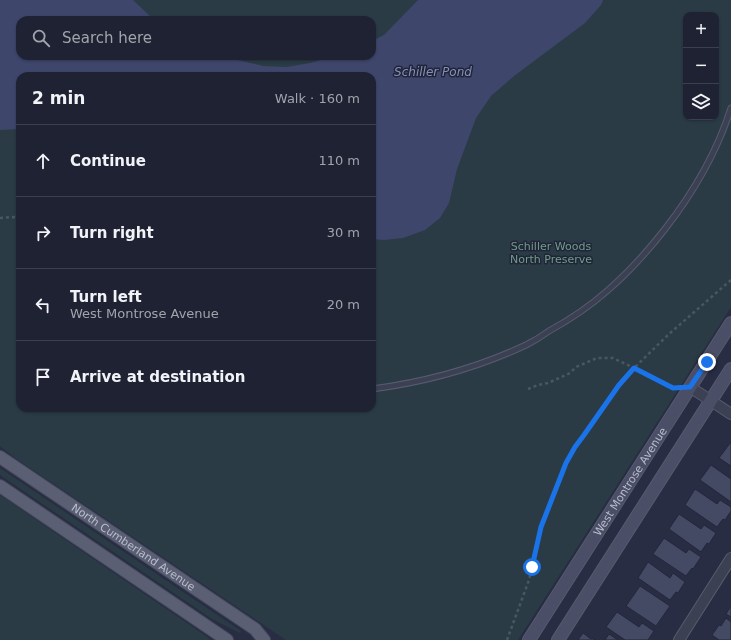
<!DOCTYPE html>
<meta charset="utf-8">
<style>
body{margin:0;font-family:"DejaVu Sans",sans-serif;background:#2b2f3f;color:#f1f3f6}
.controls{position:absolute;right:12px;top:12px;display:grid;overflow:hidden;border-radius:8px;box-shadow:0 1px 3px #0004}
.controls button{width:36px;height:36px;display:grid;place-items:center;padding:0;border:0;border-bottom:1px solid #3c3f4e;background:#1e2233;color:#f1f3f6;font:20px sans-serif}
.stop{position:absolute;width:12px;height:12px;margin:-9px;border:3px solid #1a73e8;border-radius:50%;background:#fff}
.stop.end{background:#1a73e8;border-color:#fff;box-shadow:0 1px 4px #0008}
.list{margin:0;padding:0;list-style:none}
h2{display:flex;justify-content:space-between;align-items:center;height:52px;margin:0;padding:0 16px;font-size:17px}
h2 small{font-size:13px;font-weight:400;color:#a1a4ac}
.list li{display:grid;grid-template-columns:26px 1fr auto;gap:12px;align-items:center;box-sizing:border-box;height:72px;padding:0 16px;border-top:1px solid #3c3f4e}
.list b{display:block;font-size:15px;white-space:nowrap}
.list p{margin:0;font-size:13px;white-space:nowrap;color:#a1a4ac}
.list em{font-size:13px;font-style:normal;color:#a1a4ac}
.icon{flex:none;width:22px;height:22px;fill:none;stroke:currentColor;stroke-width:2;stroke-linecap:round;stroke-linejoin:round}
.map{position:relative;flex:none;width:731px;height:640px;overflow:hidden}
.search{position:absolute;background:#1e2233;box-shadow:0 1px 3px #0004;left:16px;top:16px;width:360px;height:44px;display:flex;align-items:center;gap:10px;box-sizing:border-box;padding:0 14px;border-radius:12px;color:#a1a4ac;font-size:15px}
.panel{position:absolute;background:#1e2233;box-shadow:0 1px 3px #0004;left:16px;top:72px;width:360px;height:340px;border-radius:12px}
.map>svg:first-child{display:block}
</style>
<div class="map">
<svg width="731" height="640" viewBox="0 0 731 640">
<rect width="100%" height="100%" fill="#282d44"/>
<!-- green -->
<path fill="#2a3b45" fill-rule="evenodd" d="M0,0H731V307L518,640H286L15,458L0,446ZM686,15H716V117H686ZM20,20H372V56H20ZM20,76H372V408H20Z
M0,468L241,631L240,633L212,619L0,475Z
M0,495L203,634L211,640H0Z"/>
<!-- water -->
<path fill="#3e466c" d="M0,0H133L154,20H20V56H221L263,66L287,67L310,63L334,56H372V41L384,35L418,0H603L601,5L585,23L514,76L491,96L476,118L457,169L449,203L440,218L425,230L403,238L384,240L372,239V76H20V129L0,130Z"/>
<!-- building -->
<path fill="#444a64" stroke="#23273b" d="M731,442V466L719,458Z
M711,465L731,479V502L700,480Z
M695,489L717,504L720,500L731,507V511L725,520L723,519L717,527L685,505Z
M679,514L701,529L704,525L716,533L709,544L707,543L701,552L669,529Z
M664,538L686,553L689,549L701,557L693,569L692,568L686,576L653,554Z
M648,562L670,578L673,573L685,582L678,593L676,592L670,600L638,578Z
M640,586L670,606L656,626L626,606Z
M731,606V617L726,614Z
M617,612L639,627L642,623L654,631L648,640H625L606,627Z
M726,618L731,622V640H719L712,635L719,625L721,626Z
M583,633L591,639L592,638L595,640H578Z
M609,634L618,640H605Z"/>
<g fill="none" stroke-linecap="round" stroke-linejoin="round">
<defs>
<path id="service" d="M372,389C426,382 477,368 526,345C534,341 542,336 549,331C569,320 589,307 607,291C628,273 647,252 665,229C693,193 717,152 731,108"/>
<path id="minor" d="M690,387L731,414
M679,640L731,558"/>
<g id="secondary">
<path id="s1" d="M529,640L731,323"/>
<path d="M558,640L731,369"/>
</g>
<g id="primary">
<path id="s2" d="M0,457L255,629L264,640"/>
<path d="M0,486L227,640"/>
</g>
</defs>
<!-- service casing -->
<use href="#service" stroke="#575b6e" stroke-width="7"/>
<!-- minor casing -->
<use href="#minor" stroke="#575b6e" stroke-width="12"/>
<!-- secondary casing -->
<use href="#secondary" stroke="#575b6e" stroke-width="14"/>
<!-- primary casing -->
<use href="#primary" stroke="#46495d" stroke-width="14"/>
<!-- path -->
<path stroke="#485861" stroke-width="2.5" stroke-dasharray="3 3" stroke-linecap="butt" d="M0,218L14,217L20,218
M528,389L538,385L548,383L570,373L576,367L597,358H613L634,368L673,388H675
M507,640L529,580L541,527L566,463L575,447L619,385L634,368L669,334L731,280"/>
<!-- service -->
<use href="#service" stroke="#3c4053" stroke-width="5"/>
<!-- minor -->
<use href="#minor" stroke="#3c4053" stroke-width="10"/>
<!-- secondary -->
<use href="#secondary" stroke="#4a4e66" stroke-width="12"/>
<!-- primary -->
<use href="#primary" stroke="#5a5f73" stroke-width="12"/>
</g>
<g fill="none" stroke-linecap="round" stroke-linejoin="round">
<!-- route -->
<path stroke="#1a73e8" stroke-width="5" d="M532,567L541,527L566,463L575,447L584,435L619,385L634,368L673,388L690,387L707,362"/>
</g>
<g text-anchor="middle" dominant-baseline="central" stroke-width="3" stroke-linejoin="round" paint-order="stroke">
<!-- park labels -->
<g font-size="11" fill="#719d86" stroke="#202539">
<text x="551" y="246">Schiller Woods<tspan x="551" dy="13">North Preserve</tspan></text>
</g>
<!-- street labels -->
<g font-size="11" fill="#b9bccd" stroke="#202539">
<text stroke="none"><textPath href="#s1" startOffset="188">West Montrose Avenue</textPath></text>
<text stroke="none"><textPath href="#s2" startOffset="161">North Cumberland Avenue</textPath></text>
</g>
<!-- water labels -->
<g font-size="12" font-style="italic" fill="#8890b8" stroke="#202539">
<text x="433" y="72">Schiller Pond</text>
</g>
</g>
</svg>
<div class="controls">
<button>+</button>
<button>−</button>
<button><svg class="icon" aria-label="layers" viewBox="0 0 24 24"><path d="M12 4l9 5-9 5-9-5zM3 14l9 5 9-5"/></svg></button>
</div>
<div class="stop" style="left:532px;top:567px"></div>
<div class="stop end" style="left:707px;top:362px"></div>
<div class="search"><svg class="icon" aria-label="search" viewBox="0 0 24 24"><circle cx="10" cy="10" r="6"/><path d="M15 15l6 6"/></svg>Search here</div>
<section class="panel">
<h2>2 min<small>Walk · 160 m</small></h2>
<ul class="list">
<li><svg class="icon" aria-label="ahead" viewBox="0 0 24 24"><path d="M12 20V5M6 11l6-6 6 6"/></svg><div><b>Continue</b></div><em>110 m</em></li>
<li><svg class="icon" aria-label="right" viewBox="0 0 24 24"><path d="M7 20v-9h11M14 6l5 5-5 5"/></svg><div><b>Turn right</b></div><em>30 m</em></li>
<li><svg class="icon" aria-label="left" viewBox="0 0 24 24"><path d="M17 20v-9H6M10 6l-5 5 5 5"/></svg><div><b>Turn left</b><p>West Montrose Avenue</p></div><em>20 m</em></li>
<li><svg class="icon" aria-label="arrive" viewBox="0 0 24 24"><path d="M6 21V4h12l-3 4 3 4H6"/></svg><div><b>Arrive at destination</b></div></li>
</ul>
</section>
</div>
